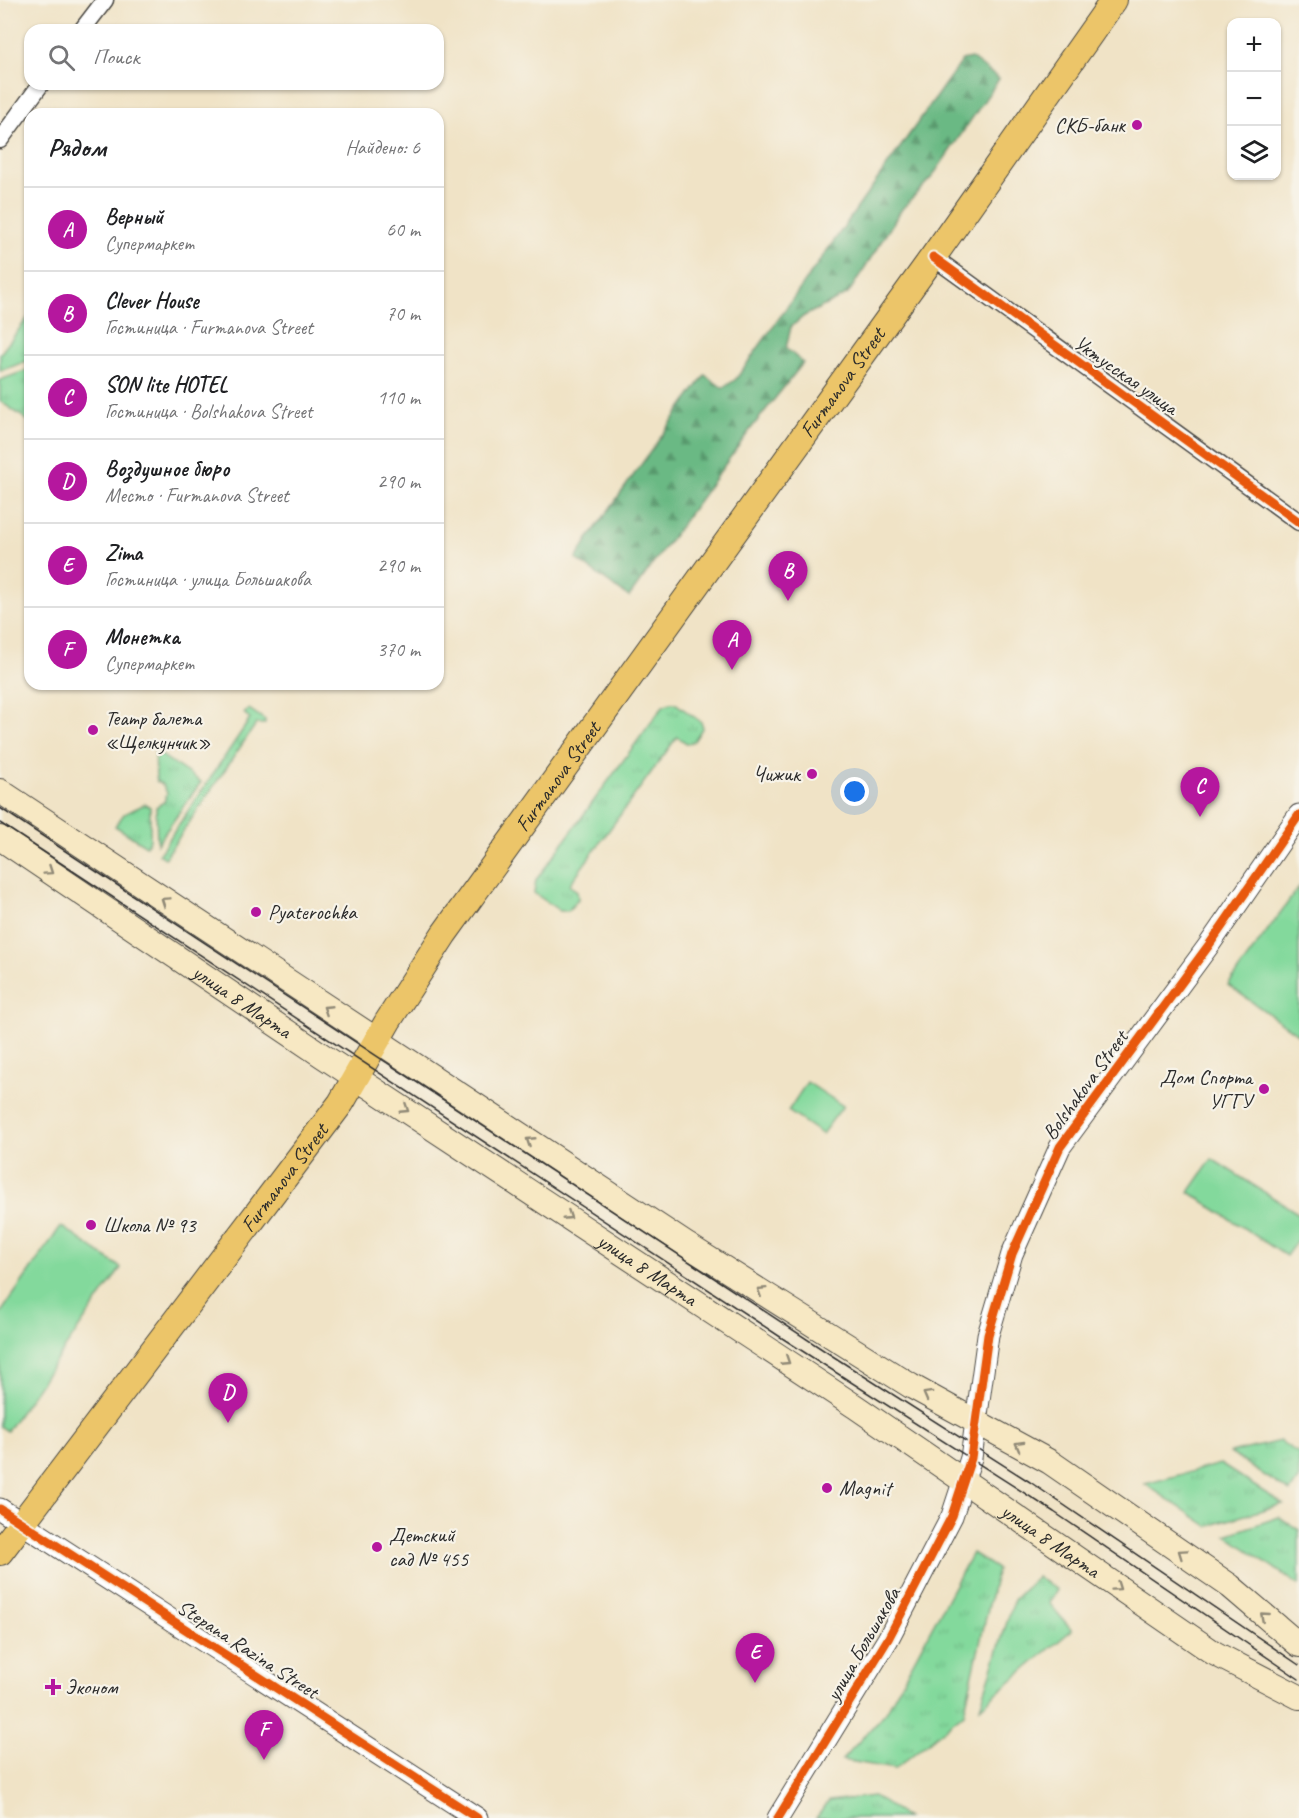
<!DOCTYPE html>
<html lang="ru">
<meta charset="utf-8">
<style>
body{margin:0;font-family:Caveat,sans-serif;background:#f2f2f2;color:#202124}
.controls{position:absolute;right:18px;top:18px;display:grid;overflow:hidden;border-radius:12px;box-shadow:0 2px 4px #0004}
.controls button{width:54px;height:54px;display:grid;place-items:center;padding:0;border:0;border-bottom:2px solid #e0e0e0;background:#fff;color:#202124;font:30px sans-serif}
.you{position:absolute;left:855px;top:792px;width:21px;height:21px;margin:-15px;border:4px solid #fff;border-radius:50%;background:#1a73e8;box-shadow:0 0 0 9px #1a73e833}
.badge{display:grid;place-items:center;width:39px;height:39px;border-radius:50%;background:#b5179e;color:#fff;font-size:20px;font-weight:700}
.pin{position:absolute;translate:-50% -50px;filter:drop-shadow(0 2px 3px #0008)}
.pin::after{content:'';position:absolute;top:32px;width:21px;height:18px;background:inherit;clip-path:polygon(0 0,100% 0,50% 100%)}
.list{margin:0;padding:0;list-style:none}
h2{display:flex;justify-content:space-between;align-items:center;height:78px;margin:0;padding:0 24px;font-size:26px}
h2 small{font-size:20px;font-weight:400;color:#757577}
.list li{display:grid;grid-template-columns:39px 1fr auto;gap:18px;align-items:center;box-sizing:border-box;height:84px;padding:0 24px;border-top:2px solid #e0e0e0}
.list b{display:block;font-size:22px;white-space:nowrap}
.list p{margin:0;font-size:20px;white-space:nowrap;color:#757577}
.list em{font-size:20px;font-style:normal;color:#757577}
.icon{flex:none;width:33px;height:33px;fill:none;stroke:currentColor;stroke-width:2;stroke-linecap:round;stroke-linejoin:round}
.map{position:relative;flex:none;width:1299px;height:1818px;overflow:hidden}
.search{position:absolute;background:#fff;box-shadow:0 2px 4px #0004;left:24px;top:24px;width:420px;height:66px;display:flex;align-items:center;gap:15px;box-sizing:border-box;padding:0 21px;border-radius:18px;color:#757577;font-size:22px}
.panel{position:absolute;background:#fff;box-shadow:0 2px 4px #0004;left:24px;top:108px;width:420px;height:582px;border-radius:18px}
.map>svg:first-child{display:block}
</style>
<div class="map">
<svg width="1299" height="1818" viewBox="0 0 1299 1818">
<defs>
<pattern id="grass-tufts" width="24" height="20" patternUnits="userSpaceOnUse" patternTransform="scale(1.5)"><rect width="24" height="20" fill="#83d99c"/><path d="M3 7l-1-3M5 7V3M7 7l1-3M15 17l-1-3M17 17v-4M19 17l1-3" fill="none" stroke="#71ba87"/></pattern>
<pattern id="forest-firs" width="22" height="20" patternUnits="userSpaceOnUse" patternTransform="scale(1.5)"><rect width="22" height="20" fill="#6ab984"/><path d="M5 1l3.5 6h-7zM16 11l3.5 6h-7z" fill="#57976c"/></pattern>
</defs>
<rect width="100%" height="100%" fill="#f7f3e8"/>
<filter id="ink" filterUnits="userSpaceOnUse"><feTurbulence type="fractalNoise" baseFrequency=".0167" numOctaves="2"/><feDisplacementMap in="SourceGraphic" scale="12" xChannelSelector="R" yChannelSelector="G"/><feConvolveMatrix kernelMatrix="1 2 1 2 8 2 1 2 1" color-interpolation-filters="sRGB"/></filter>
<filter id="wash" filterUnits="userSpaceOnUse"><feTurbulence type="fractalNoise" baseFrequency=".008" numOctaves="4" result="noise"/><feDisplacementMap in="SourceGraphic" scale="24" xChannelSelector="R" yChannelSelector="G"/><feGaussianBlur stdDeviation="1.35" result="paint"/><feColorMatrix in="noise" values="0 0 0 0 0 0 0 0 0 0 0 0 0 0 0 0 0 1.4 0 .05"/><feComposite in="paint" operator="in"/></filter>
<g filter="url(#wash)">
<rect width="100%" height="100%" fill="#f0e3c6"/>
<!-- grass -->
<path fill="url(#grass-tufts)" stroke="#578264" stroke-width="1.5" d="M30,315V360L0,371V354Z
M30,369V422L0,401V380Z
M670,703H675L701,722L703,727L694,741L688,744L677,737L569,885L577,891L578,899L568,911H560L534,893L536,880L663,706Z
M249,709L265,720V724H256L165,858L159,854L250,719L244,713Z
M155,751L201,782L157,844L156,807L164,802L167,793L163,785L156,781Z
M145,804L150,807V840L146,846L115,826L124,814Z
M1280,1441L1299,1454V1478L1290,1492L1230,1453Z
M1220,1464L1283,1504L1208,1526L1145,1484Z
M1279,1517L1299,1530V1585L1226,1535Z
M972,1553L997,1569L964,1713L895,1769L842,1760L886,1712Z
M1037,1577L1057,1590L1049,1603L1072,1630L980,1707L1014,1600Z
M874,1796L907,1818H816L829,1801Z"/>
<!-- forest -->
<path fill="url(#forest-firs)" stroke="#4a7258" stroke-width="1.5" d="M971,58L999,79L932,177L902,209L848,294L804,316L791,327L786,348L803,363L750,430L629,597L576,559L588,539L705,375L723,388L736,379L962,60Z"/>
<!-- park -->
<path fill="#83d99c" stroke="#578264" stroke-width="1.5" d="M1299,887V1035L1228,985Z
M807,1082L843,1106L822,1134L788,1111Z
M1212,1159L1299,1214V1238L1286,1256L1189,1192Z
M61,1226L121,1268L7,1431L0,1426V1314Z"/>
</g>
<g filter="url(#ink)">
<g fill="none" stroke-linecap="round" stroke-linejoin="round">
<defs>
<path id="minor" d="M82,30L105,0
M0,140L41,84
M933,257L1299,522"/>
<path id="tertiary" d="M0,1509L477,1818
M778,1818L888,1639L952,1516L971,1458L988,1335L1012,1254L1060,1147L1209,945L1299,815"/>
<g id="secondary">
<path d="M0,791L687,1245L911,1386L1050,1462L1230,1586L1299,1645"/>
<path id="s1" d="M0,838L323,1056L856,1407L1214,1653L1299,1697"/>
</g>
<g id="primary">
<path id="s2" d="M0,1552L341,1103L388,1021L444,934L933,257L1114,0"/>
</g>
</defs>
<!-- minor casing -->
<use href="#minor" stroke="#494742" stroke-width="19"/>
<!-- tertiary casing -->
<use href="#tertiary" stroke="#494742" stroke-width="23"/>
<!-- secondary casing -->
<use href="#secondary" stroke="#494742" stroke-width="26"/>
<!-- primary casing -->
<use href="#primary" stroke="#494742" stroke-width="28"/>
<!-- minor -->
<use href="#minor" stroke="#fff" stroke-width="16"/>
<!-- tertiary -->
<use href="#tertiary" stroke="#fff" stroke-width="21"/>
<!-- secondary -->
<use href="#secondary" stroke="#f7e8c3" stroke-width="24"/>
<!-- primary -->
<use href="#primary" stroke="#ecc569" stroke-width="26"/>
<!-- tram -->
<path stroke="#2b2b2b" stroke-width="1.5" d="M0,808L831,1355L1030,1482L1299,1665
M0,823L782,1338L1054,1512L1299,1679"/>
<defs>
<path id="cycleway" d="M933,257L1299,522
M0,1509L477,1818
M778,1818L888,1639L952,1516L971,1458L988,1335L1012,1254L1060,1147L1209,945L1299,815"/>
</defs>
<!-- cycleway casing -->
<use href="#cycleway" stroke="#f7f3e8" stroke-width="13"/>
<!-- cycleway -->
<use href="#cycleway" stroke="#e8590c" stroke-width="9"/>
</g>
<!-- one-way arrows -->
<defs><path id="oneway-chevron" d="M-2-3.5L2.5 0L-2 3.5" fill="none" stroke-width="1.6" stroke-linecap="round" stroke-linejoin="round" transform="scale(1.5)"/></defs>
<g stroke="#918a77">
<use href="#oneway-chevron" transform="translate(49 871) rotate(34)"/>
<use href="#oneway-chevron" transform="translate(165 901) rotate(-146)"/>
<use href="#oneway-chevron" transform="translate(327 1009) rotate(-147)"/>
<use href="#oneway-chevron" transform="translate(405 1109) rotate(33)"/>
<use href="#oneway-chevron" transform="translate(530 1141) rotate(-147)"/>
<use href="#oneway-chevron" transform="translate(568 1216) rotate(33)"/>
<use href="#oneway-chevron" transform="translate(761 1291) rotate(-148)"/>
<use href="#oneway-chevron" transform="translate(786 1361) rotate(33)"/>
<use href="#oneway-chevron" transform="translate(927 1395) rotate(-151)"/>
<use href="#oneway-chevron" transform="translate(1019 1445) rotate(-151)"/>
<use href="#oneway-chevron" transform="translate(1182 1553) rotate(-145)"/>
<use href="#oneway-chevron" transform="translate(1117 1587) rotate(35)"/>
<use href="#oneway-chevron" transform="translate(1264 1616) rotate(-139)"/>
</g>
</g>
<!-- markers -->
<g fill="#b5179e" stroke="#f7f3e8" stroke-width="2">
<circle cx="1137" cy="125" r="6"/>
<circle cx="93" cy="730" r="6"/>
<circle cx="812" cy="774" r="6"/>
<circle cx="256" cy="912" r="6"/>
<circle cx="1264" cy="1089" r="6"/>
<circle cx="91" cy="1225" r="6"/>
<circle cx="827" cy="1488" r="6"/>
<circle cx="377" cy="1547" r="6"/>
<path d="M50 1678h6v6h6v6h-6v6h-6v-6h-6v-6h6z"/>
</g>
<g text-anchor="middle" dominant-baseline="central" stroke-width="4.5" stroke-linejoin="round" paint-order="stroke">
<!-- poi labels -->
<g font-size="21" fill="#2b2b2b" stroke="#f7f3e8" text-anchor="start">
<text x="1125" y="125" text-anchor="end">СКБ-банк</text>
<text x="105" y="718">Театр балета<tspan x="105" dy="24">«Щелкунчик»</tspan></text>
<text x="800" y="774" text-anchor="end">Чижик</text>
<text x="268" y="912">Pyaterochka</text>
<text x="1252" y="1077" text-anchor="end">Дом Спорта<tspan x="1252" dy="24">УГГУ</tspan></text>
<text x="103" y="1225">Школа № 93</text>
<text x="839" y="1488">Magnit</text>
<text x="389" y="1535">Детский<tspan x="389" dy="24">сад № 455</tspan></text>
<text x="65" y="1687">Эконом</text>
</g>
<!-- street labels -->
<g font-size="21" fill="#2b2b2b" stroke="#f7f3e8">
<text transform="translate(1126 375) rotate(35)">Уктусская улица</text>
<text stroke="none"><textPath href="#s2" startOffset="1442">Furmanova Street</textPath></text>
<text stroke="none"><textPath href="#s2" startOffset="956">Furmanova Street</textPath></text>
<text stroke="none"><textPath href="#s1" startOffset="292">улица 8 Марта</textPath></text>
<text transform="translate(1085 1085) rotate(-54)">Bolshakova Street</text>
<text stroke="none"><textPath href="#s2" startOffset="470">Furmanova Street</textPath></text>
<text stroke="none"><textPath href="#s1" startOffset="778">улица 8 Марта</textPath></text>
<text stroke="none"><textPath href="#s1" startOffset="1264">улица 8 Марта</textPath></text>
<text transform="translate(863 1644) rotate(-60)">улица Большакова</text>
<text transform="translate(248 1649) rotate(33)">Stepana Razina Street</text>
</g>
</g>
</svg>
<div class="controls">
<button>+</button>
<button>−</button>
<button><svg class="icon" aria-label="layers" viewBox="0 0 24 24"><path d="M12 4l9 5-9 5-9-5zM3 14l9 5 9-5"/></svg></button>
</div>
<div class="you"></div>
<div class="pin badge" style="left:732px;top:670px">A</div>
<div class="pin badge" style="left:788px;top:601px">B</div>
<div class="pin badge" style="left:1200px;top:817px">C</div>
<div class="pin badge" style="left:228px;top:1423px">D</div>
<div class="pin badge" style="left:755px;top:1683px">E</div>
<div class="pin badge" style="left:264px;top:1760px">F</div>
<div class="search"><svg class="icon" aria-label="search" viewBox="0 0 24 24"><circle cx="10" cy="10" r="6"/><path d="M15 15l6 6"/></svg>Поиск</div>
<section class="panel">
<h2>Рядом<small>Найдено: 6</small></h2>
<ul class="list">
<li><span class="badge">A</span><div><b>Верный</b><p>Супермаркет</p></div><em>60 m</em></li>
<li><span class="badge">B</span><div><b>Clever House</b><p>Гостиница · Furmanova Street</p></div><em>70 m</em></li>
<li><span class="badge">C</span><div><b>SON lite HOTEL</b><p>Гостиница · Bolshakova Street</p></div><em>110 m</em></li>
<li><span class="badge">D</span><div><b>Воздушное бюро</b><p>Место · Furmanova Street</p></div><em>290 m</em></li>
<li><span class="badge">E</span><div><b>Zima</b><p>Гостиница · улица Большакова</p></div><em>290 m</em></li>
<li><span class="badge">F</span><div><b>Монетка</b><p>Супермаркет</p></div><em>370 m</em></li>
</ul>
</section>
</div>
